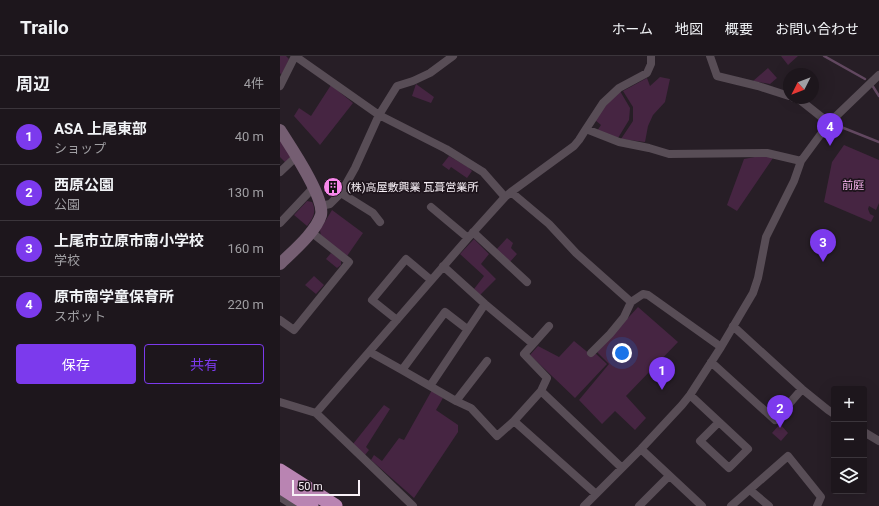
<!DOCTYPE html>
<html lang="ja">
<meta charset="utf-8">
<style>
body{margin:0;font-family:Roboto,"Noto Sans JP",sans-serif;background:#251f25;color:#f1f3f6}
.controls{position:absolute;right:12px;bottom:12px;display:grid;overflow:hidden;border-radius:4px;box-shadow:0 4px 16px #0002}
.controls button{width:36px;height:36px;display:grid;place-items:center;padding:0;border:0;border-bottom:1px solid #3b353b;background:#1d161c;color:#f1f3f6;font:20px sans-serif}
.compass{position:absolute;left:503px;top:12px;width:36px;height:36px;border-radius:50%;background:#1d161c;box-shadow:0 4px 16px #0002;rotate:228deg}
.scale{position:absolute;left:12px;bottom:10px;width:68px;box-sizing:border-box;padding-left:4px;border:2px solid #f8f1f7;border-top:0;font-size:11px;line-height:14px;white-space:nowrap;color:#f8f1f7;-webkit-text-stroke:3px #1e141c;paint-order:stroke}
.you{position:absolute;left:342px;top:297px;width:14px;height:14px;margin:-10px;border:3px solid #fff;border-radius:50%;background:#1a73e8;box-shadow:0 0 0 6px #1a73e833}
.badge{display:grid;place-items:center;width:26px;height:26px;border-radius:50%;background:#7c3aed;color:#fff;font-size:13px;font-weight:700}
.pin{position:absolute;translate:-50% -33px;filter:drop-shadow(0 1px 2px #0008)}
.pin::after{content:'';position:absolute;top:21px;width:14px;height:12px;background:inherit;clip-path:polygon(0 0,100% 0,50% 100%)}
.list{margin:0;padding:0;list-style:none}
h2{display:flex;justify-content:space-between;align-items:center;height:52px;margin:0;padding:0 16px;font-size:17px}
h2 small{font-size:13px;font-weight:400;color:#a09fa3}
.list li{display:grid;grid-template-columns:26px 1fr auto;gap:12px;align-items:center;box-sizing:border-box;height:56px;padding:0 16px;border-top:1px solid #3b353b}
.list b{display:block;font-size:15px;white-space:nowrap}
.list p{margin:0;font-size:13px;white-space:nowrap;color:#a09fa3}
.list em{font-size:13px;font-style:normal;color:#a09fa3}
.actions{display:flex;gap:8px;padding:12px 16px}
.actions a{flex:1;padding:9px 0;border:1px solid #7c3aed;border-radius:4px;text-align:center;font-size:14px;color:#7c3aed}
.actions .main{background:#7c3aed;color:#fff}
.icon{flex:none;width:22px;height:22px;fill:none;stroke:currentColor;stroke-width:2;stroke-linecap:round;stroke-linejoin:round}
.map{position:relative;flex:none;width:599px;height:450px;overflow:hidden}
header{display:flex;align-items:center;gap:24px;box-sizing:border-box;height:56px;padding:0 20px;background:#1d161c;border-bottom:1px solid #3b353b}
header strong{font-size:19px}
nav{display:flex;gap:22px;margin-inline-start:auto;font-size:14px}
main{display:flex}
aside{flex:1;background:#1d161c}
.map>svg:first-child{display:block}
</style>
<header>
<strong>Trailo</strong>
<nav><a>ホーム</a><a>地図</a><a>概要</a><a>お問い合わせ</a></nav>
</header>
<main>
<aside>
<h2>周辺<small>4件</small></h2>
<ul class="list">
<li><span class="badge">1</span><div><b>ASA 上尾東部</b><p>ショップ</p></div><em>40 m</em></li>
<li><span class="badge">2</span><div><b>西原公園</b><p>公園</p></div><em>130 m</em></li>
<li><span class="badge">3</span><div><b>上尾市立原市南小学校</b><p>学校</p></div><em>160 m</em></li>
<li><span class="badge">4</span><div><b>原市南学童保育所</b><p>スポット</p></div><em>220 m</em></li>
</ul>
<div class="actions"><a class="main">保存</a><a>共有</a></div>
</aside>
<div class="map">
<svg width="599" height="450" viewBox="0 0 599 450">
<rect width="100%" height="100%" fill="#271e26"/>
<!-- green -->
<path fill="#462542" d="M0,0H6L9,3L2,19L0,17Z
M501,0H518L508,9Z
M488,12L497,22L490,28L473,25Z
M380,21L390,23L385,46L373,59L368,70L365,86L341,83L353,65V51L343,35L367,22L370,30Z
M136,28L154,41L151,47L132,40Z
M51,29L73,47L40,89L14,60L19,52L31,60Z
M340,35L350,52L349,64L338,82L317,75L321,69L315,64L325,48Z
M0,84L12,102L6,107L0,101Z
M564,89L599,104V147L596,154L589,150L588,153L590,158L594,160L591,166L544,146L552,106Z
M486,99L493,102L457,155L447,149L464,103Z
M169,100L188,111L192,115L187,122L171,111L169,114L162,109Z
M27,145L32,146C37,155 33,163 27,170L14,159Z
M52,154L83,177L67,200L41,181L40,174Z
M227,182L233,187L231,192L237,198L229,207L216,194Z
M194,183L209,198L201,208L216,223L200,239L194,233L204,220L180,198Z
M51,197L61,204V209L57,212L46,203Z
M34,220L44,229L36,238L25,229Z
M358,251L398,286L346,340L366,362L355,374L335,355L322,368L299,344L329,308L317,296Z
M294,285L311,299L314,296L327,308L295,342L250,299L258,290L279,301Z
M152,334L163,342L156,354L178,369V376L134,442L91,404L94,399L102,405L119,382L124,384Z
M104,349L110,353L86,391L89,394L85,399L73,388Z
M500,368L508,377L501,385L492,377Z"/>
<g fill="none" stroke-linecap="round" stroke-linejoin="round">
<!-- stream -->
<path stroke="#624860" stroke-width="2.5" d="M544,0L585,23
M592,29L599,40
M556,69L599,86"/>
<!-- street -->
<path stroke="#584d56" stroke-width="8" d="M15,0L99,59L166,93L203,116L225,141
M430,0L437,20L478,30L509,40
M0,30L15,0
M514,42L520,44L549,67
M306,73L323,47L339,32L367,17L371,8V0
M0,116L17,100
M231,136L269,168L296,197L351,246L363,238L368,239L441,291
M61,137L93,157L100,166
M41,150L50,148L61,137L75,112L99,59L117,30L133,25L150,17L173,0
M151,151L188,182
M0,167L34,131
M193,176L247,226
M163,210L205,248L253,288L269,270
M0,264L14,274L69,206L31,176
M117,264L92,244L126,203L151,224
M453,270L522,333L548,354L554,358
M90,296L122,314L176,345L191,352L217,380L234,365L316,438
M311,297L330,278L344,261L351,246
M431,306L495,364L522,333
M122,314L165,256L187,273
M150,330L205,248
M261,335L342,412
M410,339L468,393L449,412L420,385L439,366
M176,345L207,305
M0,346L36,357L188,182L225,141L231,136L294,90L299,84L306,73L339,86L369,92L389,98L487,97L521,105
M36,357L133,450
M234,365L261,335L267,322L244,298L253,288
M584,376L599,385
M361,393L422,450
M470,434L489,450
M0,441L14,450
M304,450L361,393L402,349L410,339L441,291L473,237L478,222L486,181L514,125L521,105L549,67L599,19
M359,450L389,420
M451,450L508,400L541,441L537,450"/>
<!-- secondary -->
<path stroke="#755e72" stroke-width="12" d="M0,74C10,90 45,141 41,159C36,176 12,196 0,208"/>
<!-- highway -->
<path stroke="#b984b2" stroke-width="15" d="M0,415L55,450
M0,430L31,450"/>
</g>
<!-- icons -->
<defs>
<symbol id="building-disc" viewBox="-11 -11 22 22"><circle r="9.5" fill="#f888eb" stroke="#1e141c"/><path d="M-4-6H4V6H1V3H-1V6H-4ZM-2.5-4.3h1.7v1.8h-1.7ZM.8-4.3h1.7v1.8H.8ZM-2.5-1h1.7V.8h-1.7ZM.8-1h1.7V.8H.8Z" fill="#111"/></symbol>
</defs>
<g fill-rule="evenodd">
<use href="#building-disc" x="42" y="120" width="22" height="22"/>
</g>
<g text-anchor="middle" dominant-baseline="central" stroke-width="3.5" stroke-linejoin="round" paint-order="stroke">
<!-- park labels -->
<g font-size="11" fill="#f8b3ee" stroke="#1e141c">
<text x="573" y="129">前庭</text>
</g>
<!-- poi labels -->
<g font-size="11" fill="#f8f1f7" stroke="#1e141c" text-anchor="start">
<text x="67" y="131">(株)高屋敷興業 瓦葺営業所</text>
</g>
</g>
</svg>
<div class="controls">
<button>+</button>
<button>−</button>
<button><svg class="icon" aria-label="layers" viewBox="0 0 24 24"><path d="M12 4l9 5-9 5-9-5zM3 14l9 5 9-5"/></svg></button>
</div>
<svg class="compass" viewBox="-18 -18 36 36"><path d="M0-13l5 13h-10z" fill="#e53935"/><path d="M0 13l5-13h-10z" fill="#a09fa3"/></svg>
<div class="scale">50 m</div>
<div class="you"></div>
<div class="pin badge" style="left:382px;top:334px">1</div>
<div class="pin badge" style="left:500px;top:372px">2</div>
<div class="pin badge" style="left:543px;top:206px">3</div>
<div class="pin badge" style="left:550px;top:90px">4</div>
</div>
</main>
